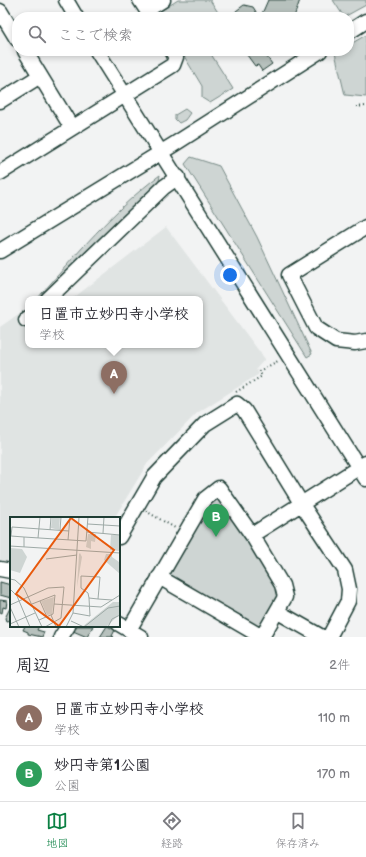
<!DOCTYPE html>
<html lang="ja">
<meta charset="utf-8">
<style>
body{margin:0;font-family:"Balsamiq Sans","Klee One",sans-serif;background:#f2f2f3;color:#2b2b33}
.you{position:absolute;left:230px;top:275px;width:14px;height:14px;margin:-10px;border:3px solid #fff;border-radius:50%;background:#1a73e8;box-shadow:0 0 0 6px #1a73e833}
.badge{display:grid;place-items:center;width:26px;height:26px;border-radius:50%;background:#0b8043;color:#fff;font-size:13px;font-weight:700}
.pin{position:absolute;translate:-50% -33px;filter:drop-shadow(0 1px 2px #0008)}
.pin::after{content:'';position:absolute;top:21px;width:14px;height:12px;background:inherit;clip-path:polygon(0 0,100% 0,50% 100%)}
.popup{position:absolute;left:25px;top:296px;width:178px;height:52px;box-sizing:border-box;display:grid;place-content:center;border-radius:8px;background:#fff;filter:drop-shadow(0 1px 3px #0005);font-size:13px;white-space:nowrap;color:#7c7c81}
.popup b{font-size:15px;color:#2b2b33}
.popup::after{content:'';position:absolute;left:50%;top:100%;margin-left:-8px;border:8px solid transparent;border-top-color:#fff}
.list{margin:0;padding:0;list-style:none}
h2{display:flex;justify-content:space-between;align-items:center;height:52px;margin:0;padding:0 16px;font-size:17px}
h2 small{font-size:13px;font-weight:400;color:#7c7c81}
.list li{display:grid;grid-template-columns:26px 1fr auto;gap:12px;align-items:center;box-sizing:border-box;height:56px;padding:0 16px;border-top:1px solid #e1e1e2}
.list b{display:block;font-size:15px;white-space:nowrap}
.list p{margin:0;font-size:13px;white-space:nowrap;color:#7c7c81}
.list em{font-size:13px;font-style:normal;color:#7c7c81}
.icon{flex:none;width:22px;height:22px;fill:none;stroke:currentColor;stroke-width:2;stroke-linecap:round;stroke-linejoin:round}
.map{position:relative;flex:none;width:366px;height:637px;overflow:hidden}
.search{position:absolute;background:#fff;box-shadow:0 2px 6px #0003;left:12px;right:12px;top:12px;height:44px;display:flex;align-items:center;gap:10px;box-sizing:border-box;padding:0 14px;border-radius:16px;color:#7c7c81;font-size:15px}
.sheet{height:164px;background:#fff}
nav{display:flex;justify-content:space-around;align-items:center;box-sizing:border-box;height:56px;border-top:1px solid #e1e1e2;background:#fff;font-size:11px;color:#7c7c81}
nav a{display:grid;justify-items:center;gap:2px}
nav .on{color:#0b8043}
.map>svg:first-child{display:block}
</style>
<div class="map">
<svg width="366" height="637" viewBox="0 0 366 637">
<rect width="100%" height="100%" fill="#f2f3f3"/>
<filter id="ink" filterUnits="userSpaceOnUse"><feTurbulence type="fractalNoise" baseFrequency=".025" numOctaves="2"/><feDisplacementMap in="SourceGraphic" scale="8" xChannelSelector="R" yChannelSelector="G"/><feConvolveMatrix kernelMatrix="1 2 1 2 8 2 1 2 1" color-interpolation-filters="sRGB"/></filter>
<g filter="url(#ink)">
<!-- built -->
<path fill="#e0e4e3" d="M166,227L265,359L256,369L259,374L197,413L147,464L116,515L112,518H11V566L0,563V327L24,310L28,313V345H200V299H72Z"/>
<!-- green -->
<path fill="#ced5d3" stroke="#768984" d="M178,0H210L221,17H158L156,14Z
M333,0H366V5L344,17Z
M366,35V97L345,95L335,53L338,51H349V45Z
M181,51H209L233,89L210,103L202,98V86Z
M185,109L190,113L185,120L179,123L175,119V115Z
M191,157L219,166L257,237L312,354L307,357L185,164Z
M160,175L159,181L37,299C74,257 115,208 160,175Z
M214,496L221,498L276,584L280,598L265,625L258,628L171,579L168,571Z"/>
<!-- building -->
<path fill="#b7c1bd" stroke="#1f3d34" d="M268,0H300L294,17H235L236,11L244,5L253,7L258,15L261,16Z
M244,51H273L267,57L272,64L262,71L258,65L255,66Z
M0,582L11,585V598L0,595Z
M0,600L7,601L6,608L3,607L2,613L0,612Z
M10,608L11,620L6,621L5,618Z
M25,626H39L37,630L44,632L42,637L28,634V632L23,630Z
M76,626H93L87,637L73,631Z
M107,626L115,630L112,636L114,637H100Z"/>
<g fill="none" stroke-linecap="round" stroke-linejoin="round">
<defs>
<path id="minor" d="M66,0L76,17
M140,0L151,17
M147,10L163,0
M0,11L17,39
M349,32L366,21
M25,51L72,128
M97,51L366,479
M0,101L40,76
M0,173L173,65L176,57L172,51
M366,227L289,275L316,328L336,341L355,343L366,341
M0,251L173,145L320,51
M48,299L164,187L178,177
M26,320L28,318
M252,535L366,463
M119,537L154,477L205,424L237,404L244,410L301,503L345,570L349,589L348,601L329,637
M0,569L11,571
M159,577L262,637
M278,612L322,637
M119,624L141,637
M129,630L205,499L219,488L252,535L282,585L285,597L262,637
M61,637L68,626"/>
</defs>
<!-- minor casing -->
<use href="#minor" stroke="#1f3d34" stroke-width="17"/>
<!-- path -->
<path stroke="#1f3d34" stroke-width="2" stroke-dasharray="1 3" stroke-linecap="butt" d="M356,107L366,106
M236,392L262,376L259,371L278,361
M146,511L175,528"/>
<!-- minor -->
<use href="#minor" stroke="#fff" stroke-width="14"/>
</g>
</g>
<!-- overview -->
<g transform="translate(10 517)">
<rect width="110" height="110" fill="#f2f3f3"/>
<path d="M42,0H50L49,13L41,11ZM78,17H86L85,25L81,24V32L76,30ZM101,18H110V34L100,33ZM0,31L12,32L17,40L10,56L0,53ZM70,36L72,40L67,70L69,37ZM96,37H102V40L109,45L110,57L94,43ZM44,80L42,97L37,98L31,84ZM103,85H110V97L96,110H72Z" fill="#ced5d3"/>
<path fill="none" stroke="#9eaaa7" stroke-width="1" d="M78,7L110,9M40,13L41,0M50,13L51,0M77,15L110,18M93,16L94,0M14,20L1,19L2,10L59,14M28,21L30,0M58,23L60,0M0,29L110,36M14,30V20L76,24L78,0M36,42L67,38M71,59L90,60L88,82L79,81L78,76L71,71ZM0,62L5,63L14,71L32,110M0,72L7,79L20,110M88,82L102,83M30,84L37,100M22,87L45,78L43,97L29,103M44,87L91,90L110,78M0,88L38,71L54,70L51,101L35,110M0,90L9,110M63,96L80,99L79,81M41,98L46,110M61,104L74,110M0,107L25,96M56,110L63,96L69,0M74,110L98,91L110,89M98,110L102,102L110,98"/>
<path fill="#e8590c" fill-opacity="0.15" stroke="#e8590c" stroke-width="2" d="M61,1L104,33L49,109L6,77Z"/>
<rect width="110" height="110" fill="none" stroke="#1f3d34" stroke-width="2"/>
</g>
</svg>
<div class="you"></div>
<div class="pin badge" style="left:114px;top:394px;background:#8d6e63">A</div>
<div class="popup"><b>日置市立妙円寺小学校</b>学校</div>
<div class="pin badge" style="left:216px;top:537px;background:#2e9e5b">B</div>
<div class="search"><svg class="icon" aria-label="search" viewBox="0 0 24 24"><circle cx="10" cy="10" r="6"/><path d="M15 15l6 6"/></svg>ここで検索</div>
</div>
<section class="sheet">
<h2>周辺<small>2件</small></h2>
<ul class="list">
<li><span class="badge" style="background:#8d6e63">A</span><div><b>日置市立妙円寺小学校</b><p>学校</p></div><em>110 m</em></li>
<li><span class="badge" style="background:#2e9e5b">B</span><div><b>妙円寺第1公園</b><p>公園</p></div><em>170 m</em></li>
</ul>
</section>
<nav>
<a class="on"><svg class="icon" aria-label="map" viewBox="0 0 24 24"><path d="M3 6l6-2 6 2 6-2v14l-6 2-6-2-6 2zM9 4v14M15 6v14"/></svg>地図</a>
<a><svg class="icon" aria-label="directions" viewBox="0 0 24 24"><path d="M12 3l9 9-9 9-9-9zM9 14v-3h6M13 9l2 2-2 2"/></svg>経路</a>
<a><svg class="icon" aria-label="saved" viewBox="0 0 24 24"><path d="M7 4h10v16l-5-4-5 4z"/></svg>保存済み</a>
</nav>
